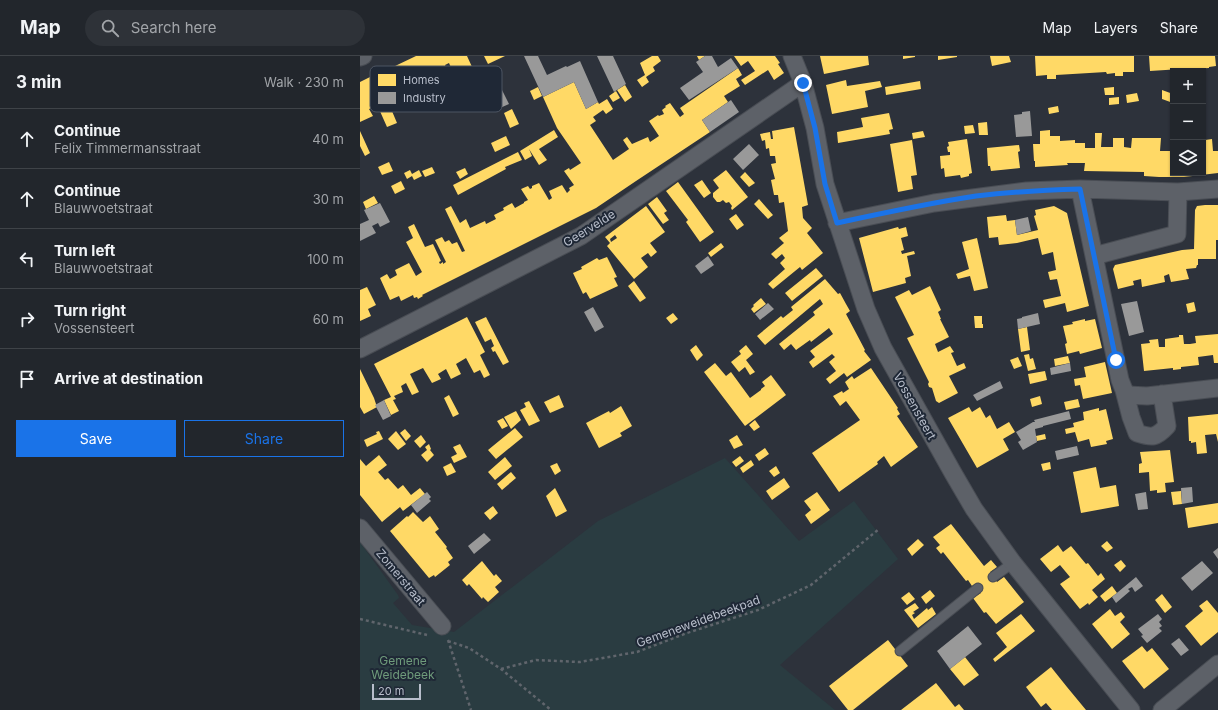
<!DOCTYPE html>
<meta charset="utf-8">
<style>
body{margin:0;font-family:Inter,sans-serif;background:#2e3238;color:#f1f3f6}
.controls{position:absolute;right:12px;top:12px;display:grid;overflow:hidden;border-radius:0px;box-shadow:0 1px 3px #0004}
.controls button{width:36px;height:36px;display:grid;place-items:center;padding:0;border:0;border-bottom:1px solid #3f4348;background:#22262c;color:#f1f3f6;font:20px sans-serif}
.scale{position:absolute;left:12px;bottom:10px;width:49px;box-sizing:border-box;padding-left:4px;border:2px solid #b8becb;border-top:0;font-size:11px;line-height:14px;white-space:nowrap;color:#b8becb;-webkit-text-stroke:3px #1f2836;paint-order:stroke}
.stop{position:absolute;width:12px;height:12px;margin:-9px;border:3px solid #1a73e8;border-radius:50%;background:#fff}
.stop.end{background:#1a73e8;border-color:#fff;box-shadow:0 1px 4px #0008}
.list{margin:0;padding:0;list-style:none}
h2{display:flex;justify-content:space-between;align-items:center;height:52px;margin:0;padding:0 16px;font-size:17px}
h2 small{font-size:13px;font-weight:400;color:#a2a5a9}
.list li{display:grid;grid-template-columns:26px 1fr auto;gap:12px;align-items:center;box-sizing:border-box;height:60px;padding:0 16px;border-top:1px solid #3f4348}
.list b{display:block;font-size:15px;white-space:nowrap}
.list p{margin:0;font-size:13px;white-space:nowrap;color:#a2a5a9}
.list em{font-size:13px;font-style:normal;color:#a2a5a9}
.actions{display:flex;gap:8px;padding:12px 16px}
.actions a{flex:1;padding:9px 0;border:1px solid #1a73e8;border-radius:0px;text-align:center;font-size:14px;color:#1a73e8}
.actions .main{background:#1a73e8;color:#fff}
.icon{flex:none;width:22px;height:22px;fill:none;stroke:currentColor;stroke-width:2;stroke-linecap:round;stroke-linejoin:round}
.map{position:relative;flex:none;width:858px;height:654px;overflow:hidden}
header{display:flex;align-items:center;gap:24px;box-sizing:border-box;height:56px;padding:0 20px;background:#22262c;border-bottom:1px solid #3f4348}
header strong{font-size:19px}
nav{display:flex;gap:22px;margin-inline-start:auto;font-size:14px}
.search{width:280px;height:36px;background:#2e3238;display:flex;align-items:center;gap:10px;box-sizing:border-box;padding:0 14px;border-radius:22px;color:#a2a5a9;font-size:15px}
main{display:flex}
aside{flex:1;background:#22262c}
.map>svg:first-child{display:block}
</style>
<header>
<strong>Map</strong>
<div class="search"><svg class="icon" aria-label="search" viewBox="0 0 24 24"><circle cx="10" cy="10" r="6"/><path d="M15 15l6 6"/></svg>Search here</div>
<nav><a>Map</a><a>Layers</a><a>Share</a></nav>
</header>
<main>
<aside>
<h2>3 min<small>Walk · 230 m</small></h2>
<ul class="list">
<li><svg class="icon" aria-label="ahead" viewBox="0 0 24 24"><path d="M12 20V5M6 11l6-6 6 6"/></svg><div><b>Continue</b><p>Felix Timmermansstraat</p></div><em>40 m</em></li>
<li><svg class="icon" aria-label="ahead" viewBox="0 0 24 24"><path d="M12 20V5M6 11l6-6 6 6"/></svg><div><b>Continue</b><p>Blauwvoetstraat</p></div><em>30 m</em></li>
<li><svg class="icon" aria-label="left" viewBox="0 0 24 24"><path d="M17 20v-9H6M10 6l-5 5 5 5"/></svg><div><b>Turn left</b><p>Blauwvoetstraat</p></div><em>100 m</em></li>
<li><svg class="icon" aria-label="right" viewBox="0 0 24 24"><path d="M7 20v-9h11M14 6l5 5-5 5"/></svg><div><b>Turn right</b><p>Vossensteert</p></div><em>60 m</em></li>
<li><svg class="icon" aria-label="arrive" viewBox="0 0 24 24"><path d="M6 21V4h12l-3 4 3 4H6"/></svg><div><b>Arrive at destination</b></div></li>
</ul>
<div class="actions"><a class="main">Save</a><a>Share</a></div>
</aside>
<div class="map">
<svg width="858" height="654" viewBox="0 0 858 654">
<rect width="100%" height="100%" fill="#2d323b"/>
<!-- green -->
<path fill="#2a3c41" d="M365,402L439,485L494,445L538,503L420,609L475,654H0V486L38,539L39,542L33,547L52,569L94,576L238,465Z"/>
<!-- homes -->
<path fill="#ffd966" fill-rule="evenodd" d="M56,0H107L113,13L95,21L89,7L85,9L89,17L86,18L90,31L101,50L93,53L81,26L47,42L48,43L41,46L38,41L27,46L25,41L17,45L18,49L9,53L13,60L0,66V26L20,16V15L23,13L25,14L27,13L36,32L41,29L33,11Z
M124,0H145L128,8Z
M292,0H298L301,5L293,11L295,15L286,21L289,26L282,31L277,24L285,19L280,7Z
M337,0H345L339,4Z
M374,0H415L420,7L418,8L424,17L414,24L408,14L385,29L381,24L395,15L388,5L381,10Z
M460,0H508L509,9L464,18Z
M543,0H555V1L543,3Z
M578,0H597V1L578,4Z
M630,0H649L651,6L632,10Z
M675,0H774V16H763V20H755V17L747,18L746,16L696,19V23H687V19L676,20Z
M789,0H855L856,10L849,11V12L829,13V15H821V13L790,15Z
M378,12L382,19L376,23L380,30L364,40L368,46L342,64L350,76L276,125L236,152L62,239L63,240L58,243L57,241L54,242L53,239L41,245L39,240L30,244L20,222L27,218L30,223L37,219L35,214L49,207L56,220L62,216L46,186L53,182L48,171L54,168L65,191L73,188L81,205L79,206L80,208L83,206V208L86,206L75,184L82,181L85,186L89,184L92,188L97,186L102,196L105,195L85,153L91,150L100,167L106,163L110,172L125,165L126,168L136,163L134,159L144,154L143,152L152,147L155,152L164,147V146L168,144L161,133L168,130L170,133L172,132V130L179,127L189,144L192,142L189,135L202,129L207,137L210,134L209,132L214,129L204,115L209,112L210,114L221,107L197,72L183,41L214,26L226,53L238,46L239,48L247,43L253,53L246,58L243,54L233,61L236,65L230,69L253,104L269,93L263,84L267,81L272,88L288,81L290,86L299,80L289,65L298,59L299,60L304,58L302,54L306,51L305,50L310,47L320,61L324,58L320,52Z
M486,24L487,30L520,25L522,31L505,35L508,51L472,58L466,29Z
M560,25L561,33L526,39L525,31Z
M265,29L272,41L265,46L257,34Z
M178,31L182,40L174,44L170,35Z
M754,31V39H745L744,32Z
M802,34L813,38V47L802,43Z
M256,35L260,42L253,46L249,40Z
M777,37L779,45L767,47L766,39Z
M759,41V48L749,49V42Z
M29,48L37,67L27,71L19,53Z
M698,50L699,56L689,58L688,52Z
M152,53L159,68L150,72L144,57Z
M529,57L533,73L529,74L530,78L478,87L477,76L503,71L501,62Z
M627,66L628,79H619L618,67Z
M613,69L615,77L605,78L604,70Z
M434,71L448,149L442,151L443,162L452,172L447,177L463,197L442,214L440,211L413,233L408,228L425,213L420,207L425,202L422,198L416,203L411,198L424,187L419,182L428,175L424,146L419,147L418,139H414L411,124L415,123L411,108L416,107L415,100H410L409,92L406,93L405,84L402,85L400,78L410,76L411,83H413L412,75Z
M194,74L198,81L179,93L187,104L179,109L169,93L172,100L165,104L160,95Z
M690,74V80H700V85L715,84V87H725V92H735V77H742L741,91H753V82H764V91L771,92L772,82H801L800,95H813V117H843V88L845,87V84L852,83L853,95H858V117L824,121H799L784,120V116L724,115L725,107H707L708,109L675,111V105H674L673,88H680V75Z
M0,75L10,97L5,100L0,90Z
M563,75L565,81L553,83L552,77Z
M146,80L150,89L135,96L131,87Z
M607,83L612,117L609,118V120L601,122L600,119L585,121L584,112L581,113L580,100L590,99V96H588L587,91L589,90L588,86Z
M552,84L557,119L551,120L553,133L538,136L530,88Z
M659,89L660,95L658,96L660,112L631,115L630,110H628L627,92Z
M158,96L162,104L145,111L146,113L98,139L93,129Z
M29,106L33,115L22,119L18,111Z
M72,111L75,117L65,121L62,115Z
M105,112L108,118L100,123L96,116Z
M50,114L52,118L59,114L62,120L54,124L52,120L47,123L44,117Z
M366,114L388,141L372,154L371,152L372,150L369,146L366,147L363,144L360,146H357L353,141V137L359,132L353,124Z
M385,116L395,127L389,131L380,121Z
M342,124L351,137L344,142L334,129Z
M41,125L45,133L35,138L31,130Z
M318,126L354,176L340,186L326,166L328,164L306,135Z
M14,140L18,147L6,153L3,146Z
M297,141L307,155L304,157L309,164L303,168L288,148Z
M399,143L413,159L408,163L394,148Z
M845,149H858V184H856V203H838V209H837L836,212L826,213L829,223L811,226L809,218L804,220L805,226L782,231L781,223L773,225L774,229L758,233L753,213L755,209L822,194L834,193L835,154L837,150Z
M286,150L305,176L290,187L297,196L291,201L288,197L281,202L288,211L274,223L247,190L250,187L245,181ZM255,179L257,182L251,186L250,183Z
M694,150L707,157L729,250L707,256L705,247L685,252L683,244L701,240L697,223L690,224L688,216L696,214L693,196L682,199L678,182L657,187L639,189L638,181L629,182L627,161L646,159L647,165L655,164L657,179L678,174L674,160L676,159L675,154Z
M376,158L384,169L377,174L369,163Z
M538,171L539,173L546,171L548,180L541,182L544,194L541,195L542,198L554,195L555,198L547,200L551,220L545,222L546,227L513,236L499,182Z
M617,182L628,232L614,235L610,220L598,223L596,218L609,213L602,186Z
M361,187L364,191L351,201L348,197Z
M247,201L257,221L254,222L258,230L230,243L226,236L223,238L213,217L222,213L221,211L237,202L239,204Z
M456,212L463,220L432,245L425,237Z
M465,223L478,238L480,237L486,248L490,255L486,258L505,294L504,295L511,304L487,321L484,317L470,328L466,323L476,315L469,306L475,301L472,298L453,312L449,306L455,301L450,295L473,278L469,272L451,286L450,284L436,294L431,288L424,294L419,288L455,259L453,256L463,248L460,243L405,289L397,280L421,260L423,262L433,254L431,251Z
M274,225L286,242L280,246L268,230Z
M570,230L581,254L578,256L581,263H580L589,281L575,288L578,296L590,290L594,296L591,297L597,310L604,307L606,312L589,320L598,337L579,347L576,345L572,332L569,331L568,328L569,326L547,282L554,279L535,241L549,234L552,239Z
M7,231L16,249L8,253L11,260L0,265V234Z
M401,242L406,248L394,257L391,253L394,250L393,249Z
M834,246L836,255L828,257L826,248Z
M313,257L318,263L311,268L306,262Z
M614,260H622V268H623V272H615Z
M107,261L125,296L120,299L130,319L124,322L120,314L114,317L106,302L96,308L101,318L91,323L86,313L78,318L81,323L72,327L63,312L50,318L59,336L52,339L46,327L41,330L43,336L34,340L36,343L33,344L39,355L31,359L24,344L31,341L14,308Z
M126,261L149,306L143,309L135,295L133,296L131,292L134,290L131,283L125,286L115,266Z
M725,263V265L735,263L742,292L720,298L719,295L707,298L705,288L707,287L703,270L713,268L712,266Z
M667,271L670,294L661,296L658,273Z
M858,278V307H854L853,299L838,301L839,309L821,311V313L813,314V312L784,315L781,288L790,287L789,284L798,283L799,291H805V283L819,281V279H823L824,288H830L836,287L835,280Z
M336,289L343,299L337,305L330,294Z
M386,289L393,298L386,304L395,316L390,319L385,311L379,316L371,306L381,298L379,295Z
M669,298L670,303L673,302L676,313L668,315L664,299Z
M708,300L710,307L695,310L694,303Z
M658,301L662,310L654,313L650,304Z
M745,306L752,337L723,343L720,329L715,330L714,323L726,321L724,311Z
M355,307L366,320L371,316L390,342L401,334V333L405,330L402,326L411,319L426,339L385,370L344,316Z
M511,312L538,352L537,353L540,358L537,360L558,391L531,411L524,400L517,406L518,408L479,436L452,397L500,364L486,345L480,350L473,340L482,335L483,337L489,333L485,326L492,320L494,323Z
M0,313L14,342L17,351L4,358L0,351Z
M685,315L687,324L670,328L668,318Z
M89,339L99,358L93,361L84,342Z
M199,339L204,351L190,357L184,346Z
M680,340L682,348L672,351L670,343Z
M718,343L720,351L706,354L704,346Z
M169,345L180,365L169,370L160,354L166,351L164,347Z
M261,350L272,370L260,377L262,380L239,392L226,367L249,355L250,357Z
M609,351L612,356L620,351L626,362L630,359L637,373L649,366L655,376L643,383L649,394L617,412L588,362Z
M739,352V355L746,353L753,383L746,385L747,388L731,391L729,383L718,386L715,376L706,378L705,373L714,371L713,367L724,364L723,356Z
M156,355L161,364L151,373L144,361Z
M858,358V386L856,378L845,379L847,397L837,398L836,386L831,387V385H829L828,361Z
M143,362L148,370L142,373L137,365Z
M395,364L400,371L394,375L389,369Z
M155,372L163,381L136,403L128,394Z
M45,373L51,380L46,385L40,377Z
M19,375L23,383L7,391L4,384L17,378L16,376Z
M36,375L46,388L38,394L28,383Z
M685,378L686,383L677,385L676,380Z
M61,379L66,386L60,392L54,385Z
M377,379L383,389L374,393L369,384Z
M69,388L71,393L70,394L74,399L67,406L61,399L67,394L65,391Z
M100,388L107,401L94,407L91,401L97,398L93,391Z
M405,392L409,398L399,405L395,399Z
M810,394L814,426L805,427L806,436L797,437V434L790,435L789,416L779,417V408L782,407L780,396Z
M19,399L27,409L18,416L25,424L28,422L38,433L43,429L51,439L60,432L65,438L43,455L40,451L22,466L0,439V403L6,410Z
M380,400L384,405L376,411L372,406Z
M145,401L152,410L135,424L128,416Z
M391,404L394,409L383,417L380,412Z
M690,406L691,413L683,415L681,408Z
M91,407L96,416L87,420L83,411Z
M197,407L201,415L195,419L190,410Z
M416,410L420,417L414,421L409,415Z
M736,411L740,432L756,429L759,450L721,457L713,416Z
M151,416L156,422L142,434L137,428Z
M424,422L430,431L412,444L406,435Z
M195,432L207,455L196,461L186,440Z
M821,435L822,448L813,449L811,436Z
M457,436L470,454L451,468L445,459L451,454L444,445Z
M858,447V467L828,472L825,452Z
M133,450L138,457L130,464L124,457Z
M53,456L63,466L70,460L79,473L75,476L87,491L86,492L93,502L88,506L90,509L75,521L74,519L69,522L30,475L47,460L48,461Z
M591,468L624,510L631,504L637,511L630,516L637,526L644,521L664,546L636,568L626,556L624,557L613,542L621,537L615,528L612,530L608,524L606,525L583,496L581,498L576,492L580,489L573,481Z
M558,483L564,489L552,500L547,493Z
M747,485L753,492L747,496L741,490Z
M698,489L703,496L711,490L726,508L728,507L738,520L741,517L745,523L732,534L738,541L729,549L728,547L720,553L700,528L710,521L700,509L691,516L680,503Z
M761,504L766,510L760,516L754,509Z
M122,505L134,520L136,518L142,525L135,531L139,536L128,546L123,541L122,543L109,528L107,530L102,524Z
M752,530L757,537L745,546L740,540Z
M570,534L575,540L566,548L561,541Z
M549,536L555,543L547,549L541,542Z
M802,538L812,551L805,557L795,544Z
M847,544L858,557V576L841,590L825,570L843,555L839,550Z
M555,547L559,552L553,556L555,557L552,559L554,563L567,552L568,554L572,551L576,558L558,572L544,554Z
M750,553L755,560L761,556L765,561L760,566L770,578L752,593L732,568Z
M661,558L675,575L635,606L633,603L647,591L636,577Z
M528,584L548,610L493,654H488L469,630Z
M782,590L787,596L792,592L809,613L784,633L762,605Z
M605,601L619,619L604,630L590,613Z
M691,611L707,631L726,654H692L686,647L681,651L666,631Z
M576,627L595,651L599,648L604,654H541Z"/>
<!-- industry -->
<path fill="#999" d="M164,0H178L187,19L206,10L207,11L220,5L238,46L226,53L214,26L183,41Z
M237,0H253L266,28L254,36Z
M345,0H352L358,11L371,2L378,12L329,44L320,32L343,16L336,6Z
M140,30L149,48L140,52L131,34Z
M371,44L379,56L350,76L342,64Z
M670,55L672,80L656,81L654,59L662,58V56Z
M389,88L399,99L383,114L373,103Z
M20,147L30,166L20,171L18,167L12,170L16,177L0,185V168L9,164L4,154Z
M668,161L671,175L657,179L655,164Z
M348,200L354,209L341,218L335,210Z
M777,245L784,276L769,280L761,248Z
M408,247L414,253L400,264L395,258Z
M233,251L244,271L235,276L224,256Z
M678,257L680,268L658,273L657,263L662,262V261Z
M710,307L711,315L691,319L690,312Z
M640,325L643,332L617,345L613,339Z
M24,344L31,360L23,364L15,349Z
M709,355L711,363L683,370V371L675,373L677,386L663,394L658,386L661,384L656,376L673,366H675L674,364Z
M717,390L719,399L697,404L695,395Z
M832,431L833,446L822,448L821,432Z
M67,436L71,441L69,443L71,445L57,457L51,449Z
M786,436L788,453L778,454L775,438Z
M124,477L131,484L114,498L108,490Z
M858,492V503L853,496Z
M842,505L853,517L832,535L821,522Z
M776,521L783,530L775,536L772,531L768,533L770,535L756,547L752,541Z
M798,558L802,563L799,566L802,570L799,572L802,575L787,587L781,580L783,579L778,573Z
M608,570L622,588L590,613L577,595Z
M819,582L829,594L821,600L811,588Z"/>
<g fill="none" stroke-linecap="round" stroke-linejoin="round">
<defs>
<path id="service" d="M633,521L653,507
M540,595L618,532"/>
<path id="minor" d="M432,0L443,27L455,72L465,128L506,253L523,292L593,417L614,453L653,507L771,654
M0,1L3,0
M720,133L760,324L764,334L768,339L787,340L858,332
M477,167L574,147L667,135L720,133L818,136L858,133
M734,200L817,178L818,136
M0,293L221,180L443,27
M764,334L771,361L777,377C792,382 796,382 807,370L802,338
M0,472L82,570
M802,654L858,608"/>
</defs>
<!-- service casing -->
<use href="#service" stroke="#494d54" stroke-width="11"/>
<!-- minor casing -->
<use href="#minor" stroke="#494d54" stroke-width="19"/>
<!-- path -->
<path stroke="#60656c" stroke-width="2.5" stroke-dasharray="3 3" stroke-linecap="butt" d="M0,563L67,579
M88,584L111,654
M88,585L109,592L141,613L191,654
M141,613L176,604L220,606L277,596L327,577L398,554L451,529L519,473"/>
<!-- service -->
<use href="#service" stroke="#5d6168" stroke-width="9"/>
<!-- minor -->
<use href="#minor" stroke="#5d6168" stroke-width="17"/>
</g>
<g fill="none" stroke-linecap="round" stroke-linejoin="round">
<!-- route -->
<path stroke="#1a73e8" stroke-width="5" d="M443,27L455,72L465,128L477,167C523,157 569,147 616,140C651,136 685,134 720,133L756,304"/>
</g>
<g text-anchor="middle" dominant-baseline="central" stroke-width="4" stroke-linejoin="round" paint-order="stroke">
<!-- street labels -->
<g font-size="12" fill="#b8becb" stroke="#1f2836">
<text transform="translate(229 172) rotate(-32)">Geervelde</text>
<text transform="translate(555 350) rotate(61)">Vossensteert</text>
<text transform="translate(41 521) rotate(50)">Zomerstraat</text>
<text transform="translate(338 565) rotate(-20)">Gemeneweidebeekpad</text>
</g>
<!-- park labels -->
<g font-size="12" fill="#6f9b7b" stroke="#1f2836">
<text x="43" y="604">Gemene<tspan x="43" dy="14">Weidebeek</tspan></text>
</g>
</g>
<!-- legend -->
<rect x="10" y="10" width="132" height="46" rx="6" fill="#1f2836" stroke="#4d5563" stroke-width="1"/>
<rect x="18" y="18" width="18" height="12" fill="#ffd966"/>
<rect x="18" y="36" width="18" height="12" fill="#999"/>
<g font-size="11" fill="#b8becb">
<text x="43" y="28">Homes</text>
<text x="43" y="46">Industry</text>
</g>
</svg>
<div class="controls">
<button>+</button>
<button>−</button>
<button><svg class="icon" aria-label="layers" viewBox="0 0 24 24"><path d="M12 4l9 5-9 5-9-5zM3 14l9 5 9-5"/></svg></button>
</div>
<div class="scale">20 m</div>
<div class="stop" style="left:756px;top:304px"></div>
<div class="stop end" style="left:443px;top:27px"></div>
</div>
</main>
